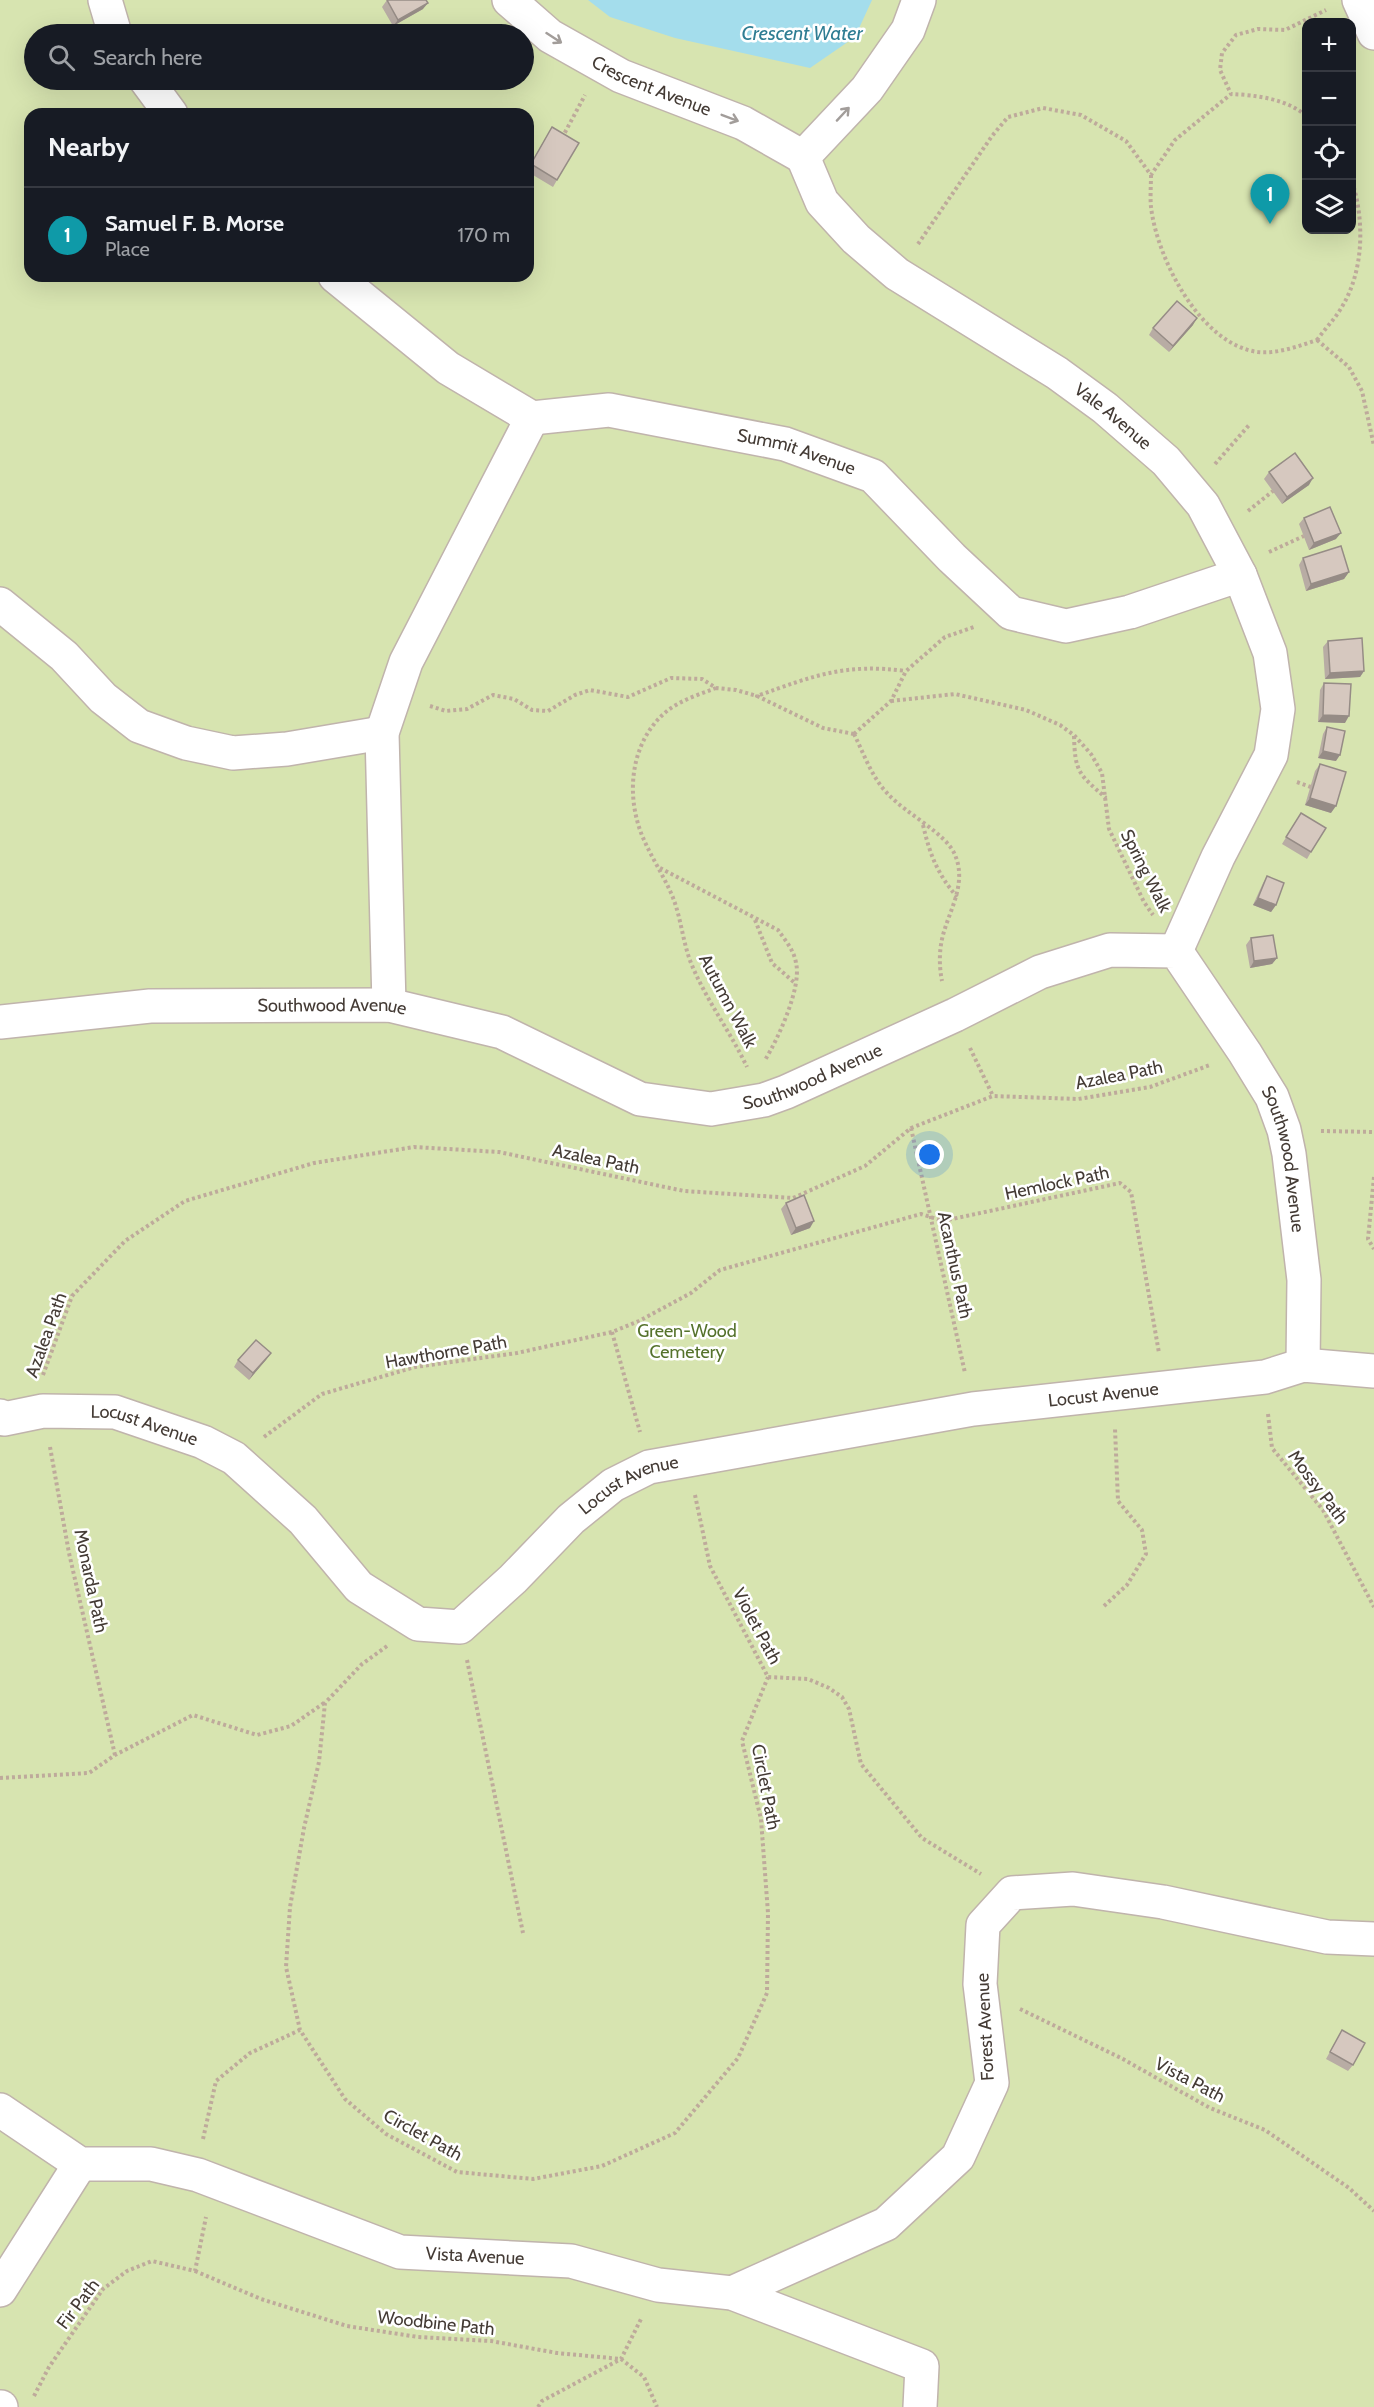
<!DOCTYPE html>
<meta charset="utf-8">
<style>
body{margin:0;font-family:Cabin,sans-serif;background:#242831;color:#f1f3f6}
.controls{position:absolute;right:18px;top:18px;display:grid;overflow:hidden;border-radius:12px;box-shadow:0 6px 24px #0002}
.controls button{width:54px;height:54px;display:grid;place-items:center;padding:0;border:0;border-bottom:2px solid #363941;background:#171b24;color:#f1f3f6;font:30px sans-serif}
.you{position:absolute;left:930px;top:1155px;width:21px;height:21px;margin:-15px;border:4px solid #fff;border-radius:50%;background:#1a73e8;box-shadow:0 0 0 9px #1a73e833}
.badge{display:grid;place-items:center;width:39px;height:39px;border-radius:50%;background:#1a73e8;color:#fff;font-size:20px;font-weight:700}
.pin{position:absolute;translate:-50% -50px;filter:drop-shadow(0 2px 3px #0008)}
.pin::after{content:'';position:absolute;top:32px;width:21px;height:18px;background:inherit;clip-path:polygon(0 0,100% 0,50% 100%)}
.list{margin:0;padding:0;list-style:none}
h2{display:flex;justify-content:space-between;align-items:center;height:78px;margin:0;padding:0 24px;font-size:26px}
h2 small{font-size:20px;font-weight:400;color:#9ea1a6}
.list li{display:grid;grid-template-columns:39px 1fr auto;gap:18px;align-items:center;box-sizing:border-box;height:96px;padding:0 24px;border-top:2px solid #363941}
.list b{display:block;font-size:22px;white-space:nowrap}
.list p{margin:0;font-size:20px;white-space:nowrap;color:#9ea1a6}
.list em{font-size:20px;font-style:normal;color:#9ea1a6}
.icon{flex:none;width:33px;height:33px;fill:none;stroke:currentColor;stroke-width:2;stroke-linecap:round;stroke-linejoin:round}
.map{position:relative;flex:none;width:1374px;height:2407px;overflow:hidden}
.search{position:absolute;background:#171b24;box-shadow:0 6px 24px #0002;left:24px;top:24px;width:510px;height:66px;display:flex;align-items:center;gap:15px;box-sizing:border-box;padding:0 21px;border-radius:33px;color:#9ea1a6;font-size:22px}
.panel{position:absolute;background:#171b24;box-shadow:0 6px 24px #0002;left:24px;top:108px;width:510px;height:174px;border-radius:18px}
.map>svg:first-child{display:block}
</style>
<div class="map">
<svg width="1374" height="2407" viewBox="0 0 1374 2407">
<rect width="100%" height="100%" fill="#f2ece6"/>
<!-- green -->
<path fill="#d7e4b0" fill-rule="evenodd" d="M0,0H1374V2407H0ZM1306,22H1352V230H1306ZM34,34H524V80H34ZM30,114H528V276H30Z"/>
<!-- water -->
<path fill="#a4ddec" d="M588,0H872L855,37L810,68L675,38L610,17Z"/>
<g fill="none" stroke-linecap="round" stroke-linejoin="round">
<defs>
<g id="minor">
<path d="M105,0L115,34"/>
<path id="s1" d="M509,0L550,36L621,76L743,123L803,157"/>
<path d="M1359,0L1374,33"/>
<path d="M146,80L171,114"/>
<path id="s2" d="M803,157L822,202L856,239L897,274L1057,373L1105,408L1166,461L1203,505L1240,575L1270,653L1278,709L1271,755L1218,857L1176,951"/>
<path d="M803,157L867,89L908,30L919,0"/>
<path id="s3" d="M335,276L448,368L532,418L609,410L785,444L873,476L952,558L1011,613L1066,626L1130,612L1240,575"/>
<path d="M0,604L64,656L103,698L139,726L186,743L233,753L287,749L382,733"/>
<path d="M389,1005L382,733L406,662L532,418"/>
<path id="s4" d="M0,1022L150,1006L389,1005L502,1032L640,1099L711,1109L764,1100L786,1092L955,1015L1040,972L1110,950L1176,951L1245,1053L1272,1097L1284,1130L1289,1154L1304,1280L1303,1365"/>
<path id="s5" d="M0,1416L4,1419L43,1411L115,1412L203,1442L234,1458L303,1520L359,1587L418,1624L460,1627L513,1579L571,1519L613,1485L649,1467L973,1409L1265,1377L1303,1365L1374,1371"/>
<path id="s6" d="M0,2110L80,2164H151L198,2175L400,2252L571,2261L658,2285L732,2293L922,2366L920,2407"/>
<path d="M0,2290L80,2164"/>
<path d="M732,2293L886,2224L958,2157L992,2083L980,1984L983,1925L1012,1893L1073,1889L1163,1902L1327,1937L1374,1939"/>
<path d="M0,2407H1"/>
</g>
</defs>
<!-- minor casing -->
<use href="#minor" stroke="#c0b4ac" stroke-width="36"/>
<!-- path -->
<path stroke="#beaa9b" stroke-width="4" stroke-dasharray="3 3" stroke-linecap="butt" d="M1306,116C1288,99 1255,95 1231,94L1220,70L1222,53L1236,35L1258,29L1285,30L1326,10
M562,138L585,95
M1151,175C1151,186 1150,197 1151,207C1157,259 1201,345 1258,352C1278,354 1299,346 1317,340
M918,244L992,136L1008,117L1043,108L1081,115L1126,141L1151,175L1175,140L1231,94
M1317,340C1324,330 1333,321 1340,310C1364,273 1365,222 1352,181
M1317,340L1349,367L1362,391L1374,446
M1215,464L1250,424
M1248,511L1273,491
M1269,552L1304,536
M716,688C700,694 681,700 667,711C629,742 625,798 644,840C652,858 663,875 671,893C681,915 682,940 691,963C706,1000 730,1031 747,1067
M891,701L955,694L1026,710L1060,725L1074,735L1091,754L1102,773L1109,829L1144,902L1153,915
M430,706L446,711L467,709L493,695L514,699L532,710L548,711L575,695L590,690L628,697L671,678L702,679L716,688L736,690L757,696
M854,734C864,754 872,778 888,794C905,813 947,834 955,855C967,883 950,909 943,935C939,950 939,966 942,981
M854,734L823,728L757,696C813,676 845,663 906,671
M854,734L891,701L906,671L945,637L974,627
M1074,736C1075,773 1079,774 1106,798
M1297,782L1311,787
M923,825C930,855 937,873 957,897
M660,868L778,930C785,940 794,950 796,963C802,987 778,1039 765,1060
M755,920L772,963L796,984
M970,1048L993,1096
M911,1128L965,1373
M1321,1131L1374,1132
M1374,1177L1368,1239L1374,1249
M612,1332L640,1432
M43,1375L72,1296L125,1241L185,1201L314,1163L414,1147L499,1152L684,1191L793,1198L865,1166L911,1128L993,1096L1078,1099L1150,1087L1210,1065
M1268,1414L1272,1448L1323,1510L1374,1607
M264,1437L322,1394L415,1367L517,1353L612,1332L639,1321L691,1293L720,1270L921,1214L943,1221L1120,1183L1131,1192L1159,1353
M50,1447L69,1553L115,1755
M695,1495L710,1566L768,1677L808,1679L829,1688L842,1697L849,1709L861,1764L922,1838L981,1874
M1104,1606L1127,1585L1146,1554L1142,1530L1118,1501L1115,1429
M387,1646L362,1664L325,1703L319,1762L304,1828L290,1907L286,1967L300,2030L345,2099L386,2134L457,2172L533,2179L602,2166L675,2133L738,2058L767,1993L768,1913L761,1819L742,1741L768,1677
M467,1660L523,1933
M0,1778L89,1773L115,1755L193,1715L257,1735L291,1726L324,1703
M1020,2009L1121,2058L1210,2108L1265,2130L1349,2188L1374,2211
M203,2139L216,2081L250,2053L300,2030
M195,2271L261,2299L347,2326L418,2337L491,2341L557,2353L621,2359L644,2377L657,2407
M34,2396L49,2367L103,2289L127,2271L152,2261L195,2271L206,2217
M538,2407L542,2401L621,2359L642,2317"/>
<!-- minor -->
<use href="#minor" stroke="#fff" stroke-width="33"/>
</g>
<!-- wall -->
<path fill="#b8aca4" d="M387,0L423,9L393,26L382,7Z
M552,127L557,180L553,187L528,172V168Z
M1193,325L1169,352L1149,335L1153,328Z
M1269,472L1309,485L1282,504L1264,479Z
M1304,518L1336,539L1309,550L1299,524Z
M1303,558L1349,572L1344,579L1306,591L1299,565Z
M1328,641L1364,671L1360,677L1325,679L1323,647Z
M1324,683L1345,723L1318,722L1320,690Z
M1327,727L1336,761L1318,758L1323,734Z
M1320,764L1331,813L1305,805L1315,771Z
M1301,813L1311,852L1307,859L1282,844Z
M1267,876L1276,905L1271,912L1253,905L1263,883Z
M1251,938L1277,958L1272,964L1250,968L1246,945Z
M786,1203L810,1228L791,1235L781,1209Z
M271,1353L249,1380L234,1367L238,1360Z
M1342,2030L1353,2065L1348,2071L1326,2059Z"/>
<!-- shaded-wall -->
<path fill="#968c86" d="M428,3L423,9L393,26L398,20Z
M1197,318L1193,325L1169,352L1173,346Z
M1313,478L1309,485L1282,504L1287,497Z
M1341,533L1336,539L1309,550L1314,543Z
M1349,572L1344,579L1306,591L1311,584Z
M1364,671L1360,677L1325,679L1330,673Z
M1323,715L1349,716L1345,723L1318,722Z
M1323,751L1340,755L1336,761L1318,758Z
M1310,798L1336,806L1331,813L1305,805Z
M1258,898L1276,905L1271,912L1253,905Z
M1277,958L1272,964L1250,968L1254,961Z
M814,1221L810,1228L791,1235L796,1228Z
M271,1353L266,1360L249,1380L253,1373Z"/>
<!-- building -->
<path fill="#d6c8bf" stroke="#968c86" stroke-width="1.5" d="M387,0H426L428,3L398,20Z
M552,127L579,143L557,180L531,164Z
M1177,301L1197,318L1173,346L1153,328Z
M1295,453L1313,478L1287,497L1269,472Z
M1330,507L1341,533L1314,543L1304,518Z
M1341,546L1349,572L1311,584L1303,558Z
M1362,638L1364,671L1330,673L1328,641Z
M1324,683L1351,684L1349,716L1323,715Z
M1327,727L1345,731L1340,755L1323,751Z
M1320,764L1346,772L1336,806L1310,798Z
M1301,813L1326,828L1311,852L1286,837Z
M1267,876L1284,883L1276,905L1258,898Z
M1273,935L1277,958L1254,961L1251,938Z
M804,1195L814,1221L796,1228L786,1203Z
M256,1340L271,1353L253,1373L238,1360Z
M1342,2030L1365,2043L1353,2065L1330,2052Z"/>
<!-- one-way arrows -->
<defs><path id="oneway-shaft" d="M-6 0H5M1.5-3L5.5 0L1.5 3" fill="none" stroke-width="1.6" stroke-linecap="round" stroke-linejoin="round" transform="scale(1.5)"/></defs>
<g stroke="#a29d9a">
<use href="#oneway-shaft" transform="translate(554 38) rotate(33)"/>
<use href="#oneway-shaft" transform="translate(843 114) rotate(-47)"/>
<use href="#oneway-shaft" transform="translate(730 118) rotate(21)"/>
</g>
<g text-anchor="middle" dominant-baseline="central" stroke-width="5" stroke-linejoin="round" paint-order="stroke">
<!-- street labels -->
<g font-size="18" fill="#443b35" stroke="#fff">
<text stroke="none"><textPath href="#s1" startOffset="168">Crescent Avenue</textPath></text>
<text stroke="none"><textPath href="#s2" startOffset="412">Vale Avenue</textPath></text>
<text stroke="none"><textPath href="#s3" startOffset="513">Summit Avenue</textPath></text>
<text transform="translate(1146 871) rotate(63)">Spring Walk</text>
<text transform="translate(728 1001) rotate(62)">Autumn Walk</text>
<text stroke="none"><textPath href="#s4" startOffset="333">Southwood Avenue</textPath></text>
<text stroke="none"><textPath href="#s4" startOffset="838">Southwood Avenue</textPath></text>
<text transform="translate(1119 1075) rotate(-11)">Azalea Path</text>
<text transform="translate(596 1159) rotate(12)">Azalea Path</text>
<text stroke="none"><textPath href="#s4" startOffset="1467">Southwood Avenue</textPath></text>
<text transform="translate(1057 1183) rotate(-12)">Hemlock Path</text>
<text transform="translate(955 1265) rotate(78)">Acanthus Path</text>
<text transform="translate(46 1335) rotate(-70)">Azalea Path</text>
<text transform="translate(446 1352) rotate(-10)">Hawthorne Path</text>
<text stroke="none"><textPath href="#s5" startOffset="1246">Locust Avenue</textPath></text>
<text stroke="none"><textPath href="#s5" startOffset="148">Locust Avenue</textPath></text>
<text transform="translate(1318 1487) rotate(53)">Mossy Path</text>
<text stroke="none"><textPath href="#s5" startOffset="760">Locust Avenue</textPath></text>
<text transform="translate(91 1581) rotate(78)">Monarda Path</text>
<text transform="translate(757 1626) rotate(62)">Violet Path</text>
<text transform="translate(766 1787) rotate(79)">Circlet Path</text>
<text transform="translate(985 2027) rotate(-93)">Forest Avenue</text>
<text transform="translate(1190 2080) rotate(28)">Vista Path</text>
<text transform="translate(423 2135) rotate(29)">Circlet Path</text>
<text stroke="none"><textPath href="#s6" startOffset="507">Vista Avenue</textPath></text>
<text transform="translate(78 2304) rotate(-53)">Fir Path</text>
<text transform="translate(436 2323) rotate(6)">Woodbine Path</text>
</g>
<!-- park labels -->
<g font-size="18" fill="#55722c" stroke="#fff">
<text x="687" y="1331">Green-Wood<tspan x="687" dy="21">Cemetery</tspan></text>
</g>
<!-- water labels -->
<g font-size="20" font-style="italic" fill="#2f7d93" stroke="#fff">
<text x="802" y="33">Crescent Water</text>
</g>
</g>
</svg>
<div class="controls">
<button>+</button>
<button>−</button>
<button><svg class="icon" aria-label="locate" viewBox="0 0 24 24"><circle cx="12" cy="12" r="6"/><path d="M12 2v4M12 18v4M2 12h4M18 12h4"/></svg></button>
<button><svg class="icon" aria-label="layers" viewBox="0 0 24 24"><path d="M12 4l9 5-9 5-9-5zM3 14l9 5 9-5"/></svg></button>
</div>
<div class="you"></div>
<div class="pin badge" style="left:1270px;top:224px;background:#0f9aa8">1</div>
<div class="search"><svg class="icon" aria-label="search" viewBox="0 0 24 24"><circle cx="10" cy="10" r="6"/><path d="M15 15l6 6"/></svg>Search here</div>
<section class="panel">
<h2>Nearby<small></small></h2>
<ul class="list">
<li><span class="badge" style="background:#0f9aa8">1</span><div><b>Samuel F. B. Morse</b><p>Place</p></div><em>170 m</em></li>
</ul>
</section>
</div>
